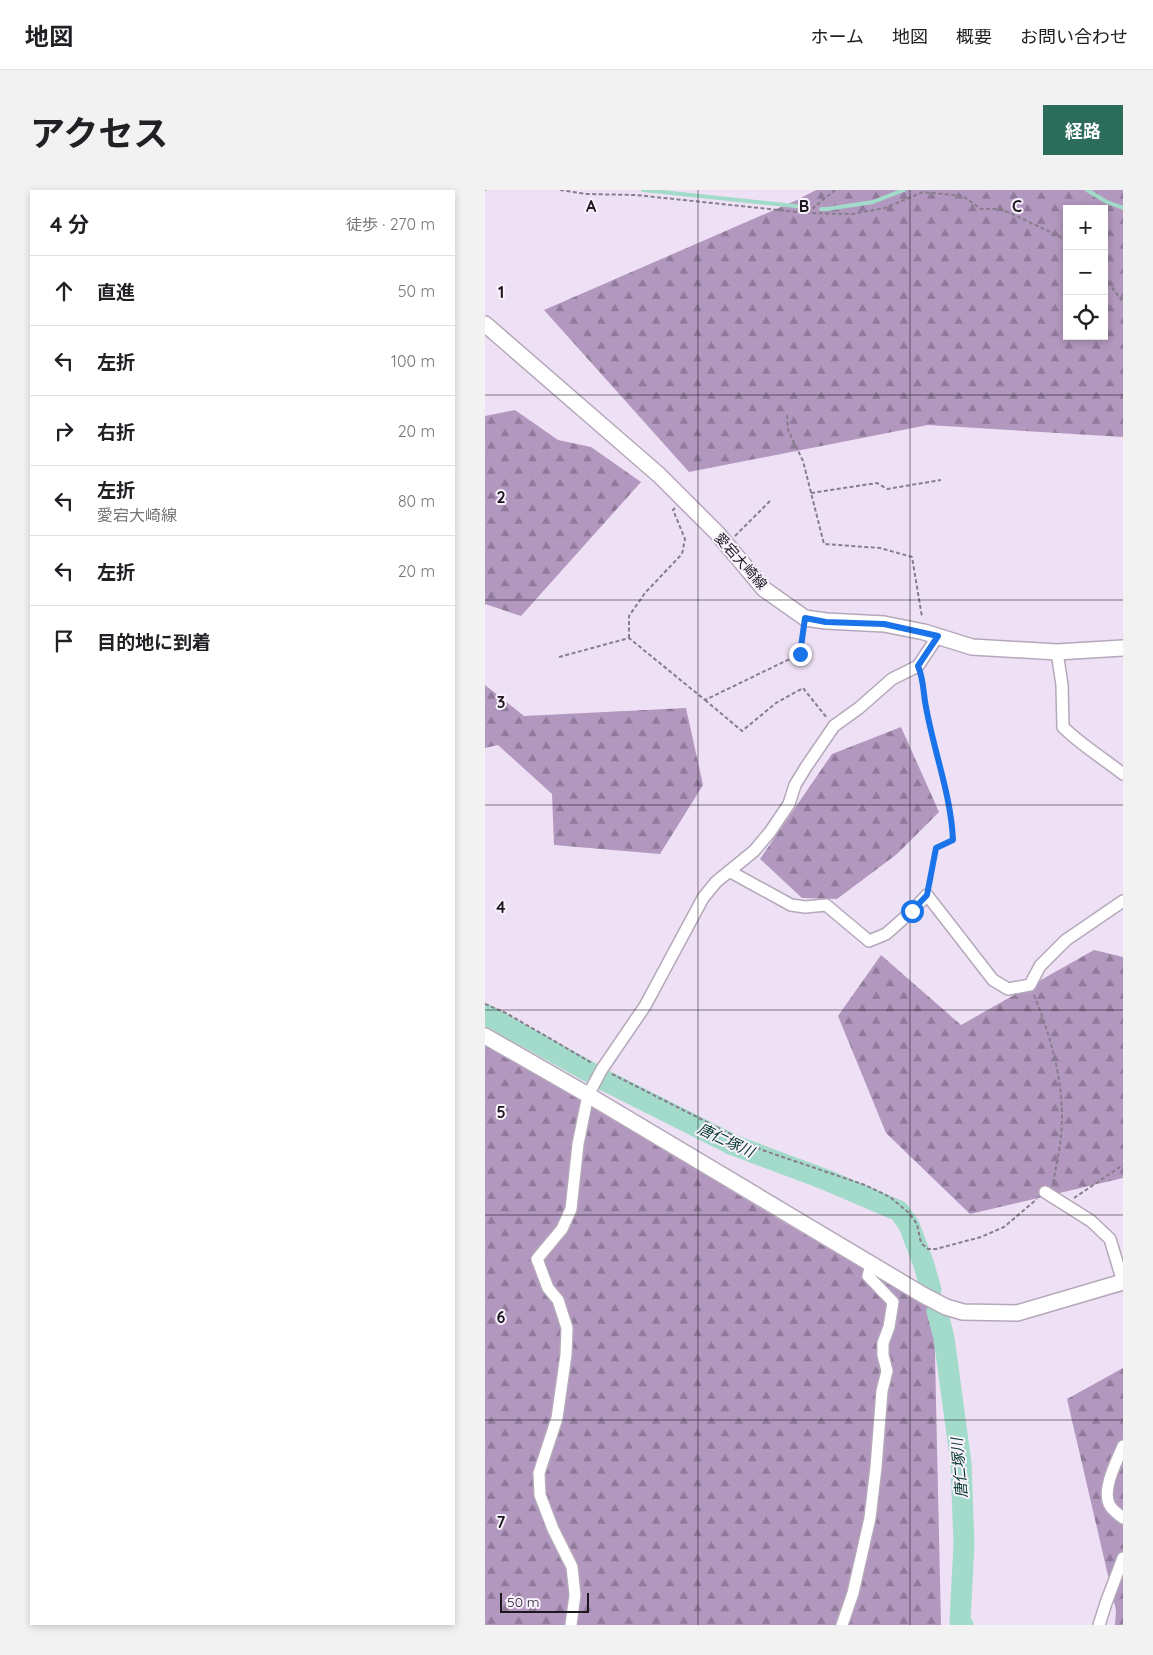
<!DOCTYPE html>
<html lang="ja">
<meta charset="utf-8">
<style>
body{margin:0;font-family:Quicksand,"Noto Sans JP",sans-serif;background:#f2f2f2;color:#202124}
.controls{position:absolute;right:15px;top:15px;display:grid;overflow:hidden;border-radius:0px;box-shadow:0 2px 8px #0003}
.controls button{width:45px;height:45px;display:grid;place-items:center;padding:0;border:0;border-bottom:1px solid #e0e0e0;background:#fff;color:#202124;font:25px sans-serif}
.scale{position:absolute;left:15px;bottom:12px;width:89px;box-sizing:border-box;padding-left:5px;border:2px solid #1d181f;border-top:0;font-size:14px;line-height:18px;white-space:nowrap;color:#1d181f;-webkit-text-stroke:4px #f9f1fd;paint-order:stroke}
.stop{position:absolute;width:15px;height:15px;margin:-11px;border:4px solid #1a73e8;border-radius:50%;background:#fff}
.stop.end{background:#1a73e8;border-color:#fff;box-shadow:0 1px 5px #0008}
.list{margin:0;padding:0;list-style:none}
h2{display:flex;justify-content:space-between;align-items:center;height:65px;margin:0;padding:0 20px;font-size:21px}
h2 small{font-size:16px;font-weight:400;color:#757577}
.list li{display:grid;grid-template-columns:32px 1fr auto;gap:15px;align-items:center;box-sizing:border-box;height:70px;padding:0 20px;border-top:1px solid #e0e0e0}
.list b{display:block;font-size:19px;white-space:nowrap}
.list p{margin:0;font-size:16px;white-space:nowrap;color:#757577}
.list em{font-size:16px;font-style:normal;color:#757577}
.icon{flex:none;width:28px;height:28px;fill:none;stroke:currentColor;stroke-width:2;stroke-linecap:round;stroke-linejoin:round}
.map{position:relative;flex:none;width:638px;height:1435px;overflow:hidden;border-radius:0px}
header{display:flex;align-items:center;gap:30px;box-sizing:border-box;height:70px;padding:0 25px;background:#fff;border-bottom:1px solid #e0e0e0}
header strong{font-size:24px}
nav{display:flex;gap:28px;margin-inline-start:auto;font-size:18px}
.intro{display:flex;align-items:center;justify-content:space-between;box-sizing:border-box;height:120px;padding:0 30px}
h1{margin:0;font-size:35px}
.button{padding:12px 22px;border-radius:0px;background:#2b6c5b;color:#fff;font-size:18px;font-weight:700}
main{display:flex;gap:30px;padding:0 30px}
aside{flex:1;background:#fff;border-radius:0px;box-shadow:0 2px 8px #0003}
.map>svg:first-child{display:block}
</style>
<header>
<strong>地図</strong>
<nav><a>ホーム</a><a>地図</a><a>概要</a><a>お問い合わせ</a></nav>
</header>
<div class="intro"><h1>アクセス</h1><a class="button">経路</a></div>
<main>
<aside>
<h2>4 分<small>徒歩 · 270 m</small></h2>
<ul class="list">
<li><svg class="icon" aria-label="ahead" viewBox="0 0 24 24"><path d="M12 20V5M6 11l6-6 6 6"/></svg><div><b>直進</b></div><em>50 m</em></li>
<li><svg class="icon" aria-label="left" viewBox="0 0 24 24"><path d="M17 20v-9H6M10 6l-5 5 5 5"/></svg><div><b>左折</b></div><em>100 m</em></li>
<li><svg class="icon" aria-label="right" viewBox="0 0 24 24"><path d="M7 20v-9h11M14 6l5 5-5 5"/></svg><div><b>右折</b></div><em>20 m</em></li>
<li><svg class="icon" aria-label="left" viewBox="0 0 24 24"><path d="M17 20v-9H6M10 6l-5 5 5 5"/></svg><div><b>左折</b><p>愛宕大崎線</p></div><em>80 m</em></li>
<li><svg class="icon" aria-label="left" viewBox="0 0 24 24"><path d="M17 20v-9H6M10 6l-5 5 5 5"/></svg><div><b>左折</b></div><em>20 m</em></li>
<li><svg class="icon" aria-label="arrive" viewBox="0 0 24 24"><path d="M6 21V4h12l-3 4 3 4H6"/></svg><div><b>目的地に到着</b></div></li>
</ul>
</aside>
<div class="map">
<svg width="638" height="1435" viewBox="0 0 638 1435">
<defs>
<pattern id="forest-firs" width="22" height="20" patternUnits="userSpaceOnUse" patternTransform="scale(1.25)"><rect width="22" height="20" fill="#b297be"/><path d="M5 1l3.5 6h-7zM16 11l3.5 6h-7z" fill="#907a9a"/></pattern>
</defs>
<rect width="100%" height="100%" fill="#efe1f5"/>
<!-- forest -->
<path fill="url(#forest-firs)" fill-rule="evenodd" d="M331,0H638V247L443,235L204,282L59,120L312,10ZM582,19H619V146H582Z
M30,220L73,250L106,257L156,292L36,426L0,414V226Z
M0,495L39,526L201,518L218,595L175,664L69,655L67,604L13,555L0,558Z
M416,537L454,622L412,664L352,709L317,708L275,669L347,564Z
M609,760L638,767V988L485,1024L401,943L353,826L396,765L476,835Z
M0,855L92,907L288,1026L449,1120L456,1435H0Z
M638,1178V1435H630L631,1420L582,1209Z"/>
<g fill="none" stroke-linecap="round" stroke-linejoin="round">
<!-- stream -->
<path stroke="#a2dbc9" stroke-width="4" d="M158,0L319,17
M602,0L622,12L638,18
M336,19H342L388,12L419,0"/>
<!-- river -->
<path stroke="#a2dbc9" stroke-width="21" d="M0,824L119,890L248,955L339,989L414,1021L424,1035L439,1075L446,1100
M452,1121L459,1148L476,1273L479,1354L475,1431L478,1435"/>
<defs>
<path id="minor" d="M572,462L577,495L578,537C596,555 618,568 638,584
M244,681L306,715L320,717L341,715L384,751L401,744L427,721L442,705L508,790L523,799L545,795L555,776L581,750L638,711
M560,1002L606,1031L625,1049L638,1092
M638,1256C632,1271 617,1298 624,1314C627,1320 633,1324 638,1328
M86,1435L90,1405L87,1377L68,1339L55,1305L54,1283L72,1228L81,1165L82,1138L73,1110L63,1098L52,1069L77,1039L86,1019L93,954L103,905L117,879L160,816L218,708L231,692L269,661L285,642L304,614L310,595L321,577L349,536L374,518L407,489L433,476L453,446
M357,1435L368,1403L385,1328L391,1277L397,1201L402,1181L398,1165V1153L404,1137L408,1112L383,1086L386,1075
M614,1435L621,1413L638,1368"/>
<path id="tertiary" d="M0,134L174,285L232,343L279,399L320,428L341,431L399,434L439,442L487,457L572,462L638,458
M0,846L103,905L438,1105L461,1117L478,1122L532,1123L638,1092"/>
</defs>
<!-- minor casing -->
<use href="#minor" stroke="#b5a8ba" stroke-width="14"/>
<!-- tertiary casing -->
<use href="#tertiary" stroke="#b5a8ba" stroke-width="18"/>
<!-- path -->
<path stroke="#877d8b" stroke-width="2" stroke-dasharray="4 2.5" stroke-linecap="butt" d="M0,0H1
M75,0L101,4L151,5L322,23L367,24L400,18L438,2L478,6L496,19H515L525,23L574,46L582,52
M322,23L350,0
M619,87L638,112
M302,225L303,240L318,271L339,354L395,358L427,367L437,427
M326,303L392,293L402,299L456,290
M250,346L285,311
M144,448V426L160,403L197,364L200,349L188,320L190,318
M74,467L144,448L220,510L315,464L318,440
M438,487L440,516L467,629L468,650L451,658L445,693
M220,510L257,541L291,513L318,498L342,528
M549,805C565,845 577,885 577,928C577,950 572,972 568,993
M0,814L21,823L107,873
M127,884L277,960L380,995L405,1007L424,1023L432,1034L436,1053L443,1059H451L496,1047L519,1037L552,1009
M589,1008L638,975"/>
<!-- minor -->
<use href="#minor" stroke="#fff" stroke-width="11"/>
<!-- tertiary -->
<use href="#tertiary" stroke="#fff" stroke-width="15"/>
</g>
<g fill="none" stroke-linecap="round" stroke-linejoin="round">
<!-- route -->
<path stroke="#1a73e8" stroke-width="6" d="M315,464L320,428L341,432L399,434L453,446L433,476C439,490 438,503 441,517C449,562 466,605 468,650L451,658L442,705L427,721"/>
</g>
<!-- grid -->
<path fill="none" stroke="#1d181f" stroke-width="1" stroke-opacity="0.55" d="M213,0V1435M425,0V1435M0,205H638M0,410H638M0,615H638M0,820H638M0,1025H638M0,1230H638"/>
<g text-anchor="middle" dominant-baseline="central" stroke-width="4" stroke-linejoin="round" paint-order="stroke">
<!-- street labels -->
<g font-size="14" fill="#1d181f" stroke="#f9f1fd">
<text transform="translate(256 371) rotate(48)">愛宕大崎線</text>
</g>
<!-- water labels -->
<g font-size="15" font-style="italic" fill="#02372c" stroke="#f9f1fd">
<text transform="translate(241 950) rotate(25)">唐仁塚川</text>
<text transform="translate(474 1278) rotate(-95)">唐仁塚川</text>
</g>
</g>
<g font-size="16" text-anchor="middle" font-weight="bold" fill="#1d181f" stroke="#f9f1fd" stroke-width="4" stroke-linejoin="round" paint-order="stroke">
<text x="106" y="22">A</text>
<text x="319" y="22">B</text>
<text x="532" y="22">C</text>
<text x="16" y="108">1</text>
<text x="16" y="313">2</text>
<text x="16" y="518">3</text>
<text x="16" y="723">4</text>
<text x="16" y="928">5</text>
<text x="16" y="1133">6</text>
<text x="16" y="1338">7</text>
</g>
</svg>
<div class="controls">
<button>+</button>
<button>−</button>
<button><svg class="icon" aria-label="locate" viewBox="0 0 24 24"><circle cx="12" cy="12" r="6"/><path d="M12 2v4M12 18v4M2 12h4M18 12h4"/></svg></button>
</div>
<div class="scale">50 m</div>
<div class="stop" style="left:427px;top:721px"></div>
<div class="stop end" style="left:315px;top:464px"></div>
</div>
</main>
